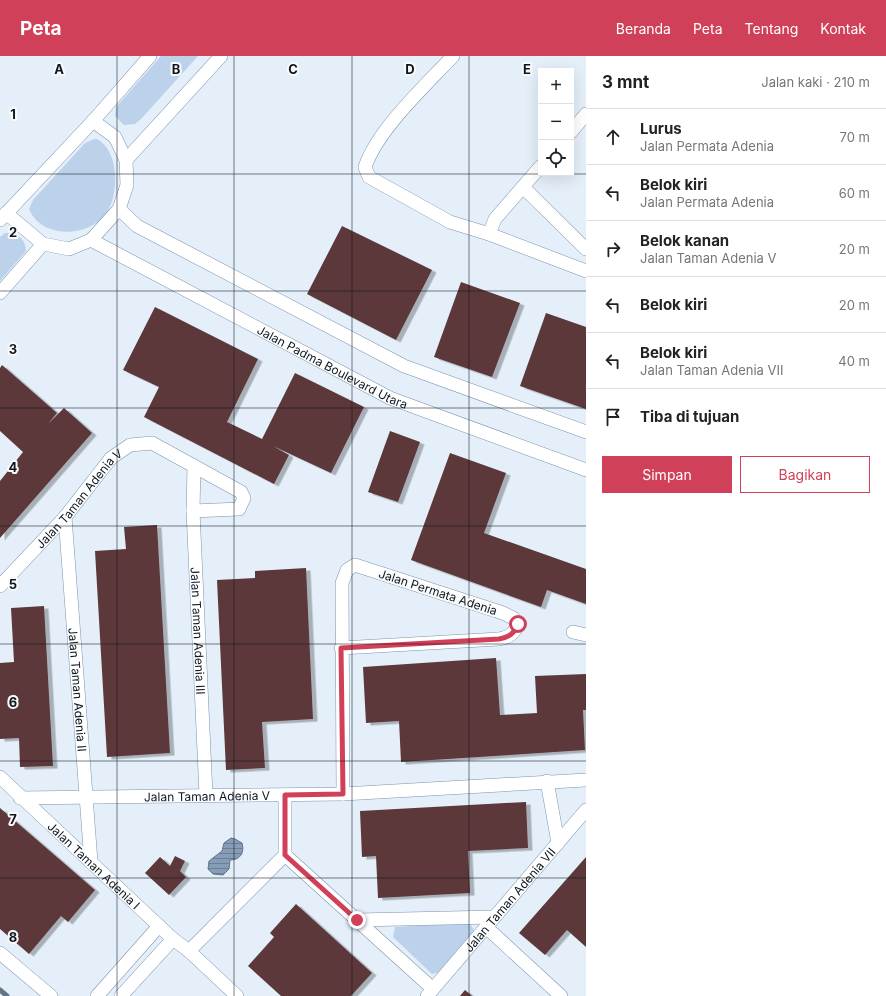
<!DOCTYPE html>
<html lang="id">
<meta charset="utf-8">
<style>
body{margin:0;font-family:Inter,sans-serif;background:#f2f2f2;color:#222}
.controls{position:absolute;right:12px;top:12px;display:grid;overflow:hidden;border-radius:0px;box-shadow:0 4px 16px #0002}
.controls button{width:36px;height:36px;display:grid;place-items:center;padding:0;border:0;border-bottom:1px solid #e0e0e0;background:#fff;color:#222;font:20px sans-serif}
.stop{position:absolute;width:12px;height:12px;margin:-9px;border:3px solid #d04058;border-radius:50%;background:#fff}
.stop.end{background:#d04058;border-color:#fff;box-shadow:0 1px 4px #0008}
.list{margin:0;padding:0;list-style:none}
h2{display:flex;justify-content:space-between;align-items:center;height:52px;margin:0;padding:0 16px;font-size:17px}
h2 small{font-size:13px;font-weight:400;color:#767676}
.list li{display:grid;grid-template-columns:26px 1fr auto;gap:12px;align-items:center;box-sizing:border-box;height:56px;padding:0 16px;border-top:1px solid #e0e0e0}
.list b{display:block;font-size:15px;white-space:nowrap}
.list p{margin:0;font-size:13px;white-space:nowrap;color:#767676}
.list em{font-size:13px;font-style:normal;color:#767676}
.actions{display:flex;gap:8px;padding:12px 16px}
.actions a{flex:1;padding:9px 0;border:1px solid #d04058;border-radius:0px;text-align:center;font-size:14px;color:#d04058}
.actions .main{background:#d04058;color:#fff}
.icon{flex:none;width:22px;height:22px;fill:none;stroke:currentColor;stroke-width:2;stroke-linecap:round;stroke-linejoin:round}
.map{position:relative;flex:none;width:586px;height:940px;overflow:hidden}
header{display:flex;align-items:center;gap:24px;box-sizing:border-box;height:56px;padding:0 20px;background:#d04058;color:#fff}
header strong{font-size:19px}
nav{display:flex;gap:22px;margin-inline-start:auto;font-size:14px}
main{display:flex}
aside{flex:1;background:#fff}
.map>svg:first-child{display:block}
</style>
<header>
<strong>Peta</strong>
<nav><a>Beranda</a><a>Peta</a><a>Tentang</a><a>Kontak</a></nav>
</header>
<main>
<div class="map">
<svg width="586" height="940" viewBox="0 0 586 940">
<defs>
<pattern id="water-rules" width="6" height="5" patternUnits="userSpaceOnUse"><rect width="6" height="5" fill="#869db7"/><path d="M0 2.5h6" fill="none" stroke="#6c7f94"/></pattern>
<filter id="shadow"><feDropShadow dx="4.5" dy="2.5" stdDeviation="0" flood-color="#0004"/></filter>
</defs>
<rect width="100%" height="100%" fill="#e4effa"/>
<!-- green -->
<path fill="#bcd2eb" d="M161,0H198L142,62L135,68L124,69L115,60L116,51Z
M94,83H97C120,95 120,142 104,160C85,182 41,182 29,153L33,144L85,87Z
M5,177C17,176 26,183 26,195L0,225V181Z
M469,866L474,874L441,916L432,918L393,881L395,871Z"/>
<!-- water -->
<path fill="url(#water-rules)" stroke="#62758a" d="M231,782L235,783L242,787C245,797 240,804 230,804L229,813L223,819L213,818L208,813L209,805L222,795L224,787Z"/>
<g fill="none" stroke-linecap="round" stroke-linejoin="round">
<!-- stream -->
<path stroke="#62758a" stroke-width="5" d="M0,934L7,940"/>
</g>
<!-- building -->
<path fill="#5b393b" filter="url(#shadow)" d="M342,170L432,214L396,284L307,238Z
M461,226L520,247L492,321L434,301Z
M155,251L258,303L227,366L262,383L295,317L364,351L331,417L273,390L289,399L274,428L144,361L159,331L123,314Z
M546,257L586,271V353L520,330Z
M2,309L57,357L48,368L64,352L92,377L0,482V425L23,396L0,375V312Z
M390,375L420,386L398,446L368,436Z
M450,397L506,417L484,477L586,513V548L547,534L541,551L411,504Z
M157,469L170,697L107,701L95,495L126,493L124,471Z
M306,512L313,663L262,666L265,712L226,714L217,524L255,522V515Z
M44,550L53,710L20,711L19,682L0,683V607L14,606L11,552Z
M496,602L500,659L537,657L535,620L586,618V654H583L585,694L401,706L399,665L366,667L363,611Z
M526,746L528,792L468,795L470,837L378,842L376,800L362,801L360,755Z
M0,752L95,834L68,866L61,860L29,898L0,873Z
M175,800L185,805L180,815L186,821L169,839L145,817L160,801L170,810Z
M586,801V891L567,874L545,899L519,877Z
M296,848L372,917L351,940H281L248,910L274,881L270,877Z
M465,934L472,940H460Z"/>
<g fill="none" stroke-linecap="round" stroke-linejoin="round">
<defs>
<g id="minor">
<path d="M453,0C425,30 378,73 365,111L369,121L450,166L489,178"/>
<path d="M571,76L586,58"/>
<path d="M126,104L221,0"/>
<path d="M541,110L495,163L489,178L586,215"/>
<path d="M523,131L586,193"/>
<path d="M119,153L137,170L404,310L586,376"/>
<path d="M6,157L43,188L69,193L91,184L119,153L127,129L126,104L115,81L93,65"/>
<path d="M0,164L93,65L150,0"/>
<path id="s1" d="M91,184L390,342L586,414"/>
<path d="M0,237L43,188"/>
<path id="s2" d="M194,410L193,455L206,739"/>
<path id="s3" d="M65,461L91,806"/>
<path id="s4" d="M0,530L65,461L111,402L130,389L152,387L241,436L244,442L239,453L193,455"/>
<path d="M573,576L586,579"/>
<path d="M341,592L499,583C509,581 514,578 518,568L513,562L503,557L355,509L347,514L342,527L343,738"/>
<path id="s5" d="M0,721L173,883L189,895L237,940"/>
<path d="M547,725L558,787"/>
<path id="s6" d="M20,742L343,738L586,724"/>
<path d="M285,799L433,933"/>
<path d="M357,864L494,861"/>
<path d="M486,871L561,940"/>
<path d="M189,895L285,799V739"/>
<path d="M0,897L51,940"/>
<path d="M97,940L159,870"/>
<path d="M121,940L173,883"/>
<path id="s7" d="M427,940L586,754"/>
</g>
</defs>
<!-- minor casing -->
<use href="#minor" stroke="#7c94af" stroke-width="14"/>
<!-- minor -->
<use href="#minor" stroke="#fff" stroke-width="13"/>
</g>
<g fill="none" stroke-linecap="round" stroke-linejoin="round">
<!-- route -->
<path stroke="#d04058" stroke-width="5" d="M357,864L285,799V739L343,738L341,592L499,583C509,581 514,578 518,568"/>
</g>
<!-- grid -->
<path fill="none" stroke="#0e1721" stroke-width="1" stroke-opacity="0.55" d="M117,0V940M234,0V940M352,0V940M469,0V940M0,118H586M0,235H586M0,352H586M0,470H586M0,588H586M0,705H586M0,822H586"/>
<g text-anchor="middle" dominant-baseline="central" stroke-width="4" stroke-linejoin="round" paint-order="stroke">
<!-- street labels -->
<g font-size="12" fill="#0e1721" stroke="#fafafa">
<text stroke="none"><textPath href="#s1" startOffset="273">Jalan Padma Boulevard Utara</textPath></text>
<text stroke="none"><textPath href="#s4" startOffset="118">Jalan Taman Adenia V</textPath></text>
<text transform="translate(438 536) rotate(18)">Jalan Permata Adenia</text>
<text stroke="none"><textPath href="#s2" startOffset="165">Jalan Taman Adenia III</textPath></text>
<text stroke="none"><textPath href="#s3" startOffset="173">Jalan Taman Adenia II</textPath></text>
<text stroke="none"><textPath href="#s6" startOffset="187">Jalan Taman Adenia V</textPath></text>
<text stroke="none"><textPath href="#s5" startOffset="129">Jalan Taman Adenia I</textPath></text>
<text stroke="none"><textPath href="#s7" startOffset="127">Jalan Taman Adenia VII</textPath></text>
</g>
</g>
<g font-size="13" text-anchor="middle" font-weight="bold" fill="#0e1721" stroke="#fafafa" stroke-width="4" stroke-linejoin="round" paint-order="stroke">
<text x="59" y="18">A</text>
<text x="176" y="18">B</text>
<text x="293" y="18">C</text>
<text x="410" y="18">D</text>
<text x="527" y="18">E</text>
<text x="13" y="63">1</text>
<text x="13" y="181">2</text>
<text x="13" y="298">3</text>
<text x="13" y="416">4</text>
<text x="13" y="533">5</text>
<text x="13" y="651">6</text>
<text x="13" y="768">7</text>
<text x="13" y="886">8</text>
</g>
</svg>
<div class="controls">
<button>+</button>
<button>−</button>
<button><svg class="icon" aria-label="locate" viewBox="0 0 24 24"><circle cx="12" cy="12" r="6"/><path d="M12 2v4M12 18v4M2 12h4M18 12h4"/></svg></button>
</div>
<div class="stop" style="left:518px;top:568px"></div>
<div class="stop end" style="left:357px;top:864px"></div>
</div>
<aside>
<h2>3 mnt<small>Jalan kaki · 210 m</small></h2>
<ul class="list">
<li><svg class="icon" aria-label="ahead" viewBox="0 0 24 24"><path d="M12 20V5M6 11l6-6 6 6"/></svg><div><b>Lurus</b><p>Jalan Permata Adenia</p></div><em>70 m</em></li>
<li><svg class="icon" aria-label="left" viewBox="0 0 24 24"><path d="M17 20v-9H6M10 6l-5 5 5 5"/></svg><div><b>Belok kiri</b><p>Jalan Permata Adenia</p></div><em>60 m</em></li>
<li><svg class="icon" aria-label="right" viewBox="0 0 24 24"><path d="M7 20v-9h11M14 6l5 5-5 5"/></svg><div><b>Belok kanan</b><p>Jalan Taman Adenia V</p></div><em>20 m</em></li>
<li><svg class="icon" aria-label="left" viewBox="0 0 24 24"><path d="M17 20v-9H6M10 6l-5 5 5 5"/></svg><div><b>Belok kiri</b></div><em>20 m</em></li>
<li><svg class="icon" aria-label="left" viewBox="0 0 24 24"><path d="M17 20v-9H6M10 6l-5 5 5 5"/></svg><div><b>Belok kiri</b><p>Jalan Taman Adenia VII</p></div><em>40 m</em></li>
<li><svg class="icon" aria-label="arrive" viewBox="0 0 24 24"><path d="M6 21V4h12l-3 4 3 4H6"/></svg><div><b>Tiba di tujuan</b></div></li>
</ul>
<div class="actions"><a class="main">Simpan</a><a>Bagikan</a></div>
</aside>
</main>
